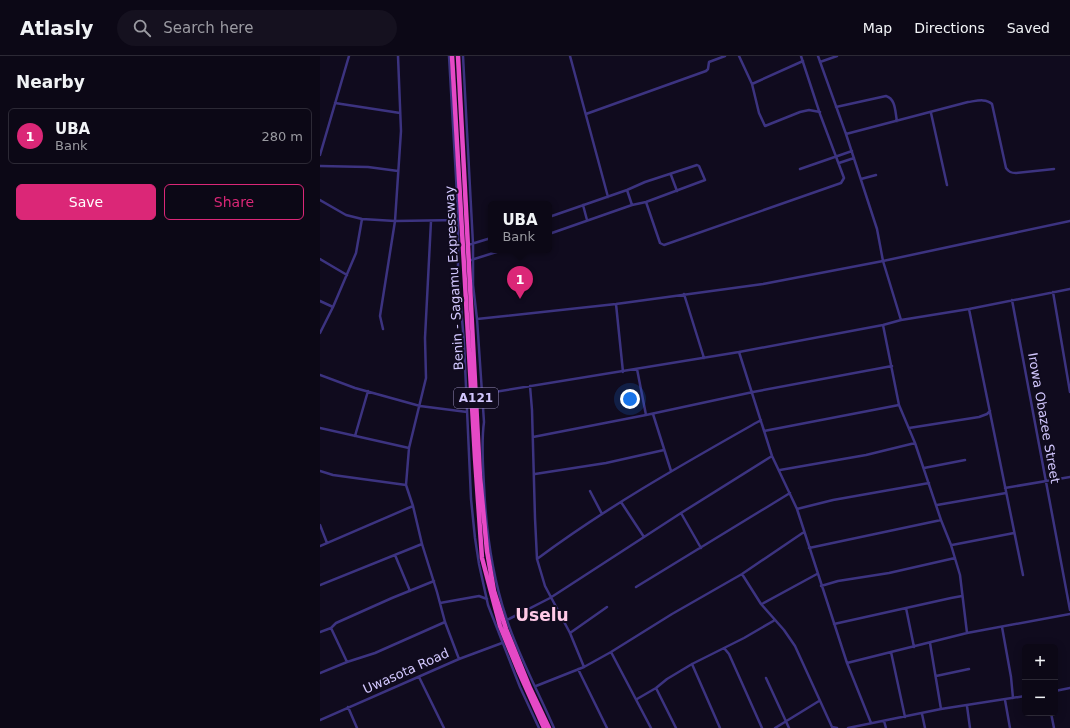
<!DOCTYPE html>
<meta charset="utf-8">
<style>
body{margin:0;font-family:"DejaVu Sans",sans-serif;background:#15111f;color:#f1f3f6}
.controls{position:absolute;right:12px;bottom:12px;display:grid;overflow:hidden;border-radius:6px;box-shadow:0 2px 10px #0003}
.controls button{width:36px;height:36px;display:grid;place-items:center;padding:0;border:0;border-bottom:1px solid #2c2935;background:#0c0816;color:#f1f3f6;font:20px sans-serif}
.you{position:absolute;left:310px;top:343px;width:14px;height:14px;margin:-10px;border:3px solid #fff;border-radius:50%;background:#1a73e8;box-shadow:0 0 0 6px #1a73e833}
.badge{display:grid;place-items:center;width:26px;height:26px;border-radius:50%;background:#db2777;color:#fff;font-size:13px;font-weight:700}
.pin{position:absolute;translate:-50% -33px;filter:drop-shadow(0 1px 2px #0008)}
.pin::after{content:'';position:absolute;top:21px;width:14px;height:12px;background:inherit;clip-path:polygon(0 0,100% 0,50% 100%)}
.popup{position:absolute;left:168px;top:145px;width:64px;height:52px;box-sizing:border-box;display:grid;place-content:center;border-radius:6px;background:#0c0816;filter:drop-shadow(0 1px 3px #0005);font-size:13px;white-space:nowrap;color:#9a9aa1}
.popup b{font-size:15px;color:#f1f3f6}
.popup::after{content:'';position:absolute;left:50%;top:100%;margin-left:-8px;border:8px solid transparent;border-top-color:#0c0816}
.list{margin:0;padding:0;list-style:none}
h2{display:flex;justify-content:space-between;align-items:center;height:52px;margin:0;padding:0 16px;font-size:17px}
h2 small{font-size:13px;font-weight:400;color:#9a9aa1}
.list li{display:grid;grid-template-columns:26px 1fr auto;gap:12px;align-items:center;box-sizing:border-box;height:56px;margin:0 8px 8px;padding:0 8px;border:1px solid #2c2935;border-radius:6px}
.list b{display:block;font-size:15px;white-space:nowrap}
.list p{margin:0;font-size:13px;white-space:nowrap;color:#9a9aa1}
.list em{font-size:13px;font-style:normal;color:#9a9aa1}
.actions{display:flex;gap:8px;padding:12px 16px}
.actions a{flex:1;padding:9px 0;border:1px solid #db2777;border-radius:6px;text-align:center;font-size:14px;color:#db2777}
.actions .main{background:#db2777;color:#fff}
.icon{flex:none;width:22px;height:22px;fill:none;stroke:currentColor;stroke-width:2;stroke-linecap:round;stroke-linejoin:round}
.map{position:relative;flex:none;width:750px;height:672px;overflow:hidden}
header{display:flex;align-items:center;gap:24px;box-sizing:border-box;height:56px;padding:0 20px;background:#0c0816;border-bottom:1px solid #2c2935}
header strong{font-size:19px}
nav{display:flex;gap:22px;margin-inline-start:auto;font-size:14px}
.search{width:280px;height:36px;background:#15111f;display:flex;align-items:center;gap:10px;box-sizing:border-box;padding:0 14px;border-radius:22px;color:#9a9aa1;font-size:15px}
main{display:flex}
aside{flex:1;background:#0c0816}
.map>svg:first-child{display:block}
</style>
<header>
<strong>Atlasly</strong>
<div class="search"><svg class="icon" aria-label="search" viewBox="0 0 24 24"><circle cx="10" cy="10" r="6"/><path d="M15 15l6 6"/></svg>Search here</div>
<nav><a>Map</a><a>Directions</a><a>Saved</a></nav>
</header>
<main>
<aside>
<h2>Nearby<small></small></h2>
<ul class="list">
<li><span class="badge">1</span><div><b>UBA</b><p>Bank</p></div><em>280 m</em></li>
</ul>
<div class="actions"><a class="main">Save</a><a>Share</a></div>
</aside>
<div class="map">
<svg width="750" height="672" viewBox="0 0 750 672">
<rect width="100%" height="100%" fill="#100b1e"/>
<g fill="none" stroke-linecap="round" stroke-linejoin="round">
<!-- minor -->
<path stroke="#3c3380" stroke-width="2.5" d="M129,0L138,156V216L144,286L151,443L155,482L159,508L168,549L200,631L219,672
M143,0L153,188V229L157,263L164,366C161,387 163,408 164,430C166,474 172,519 186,561C198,599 218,635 234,672
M250,0L288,141
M419,0L432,28L439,57L445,70L480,56L489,54L500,56
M498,0L526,78L557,173L563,205L581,264
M500,6L517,0
M432,28L483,5
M15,47L80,57
M516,51L566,40C576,43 575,56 577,65
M611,57L627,129
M266,58L386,15L388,13L389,6L405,0
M526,78L648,46C656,45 666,42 672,48L686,112C689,116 691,117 696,117L734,113
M0,99L29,0
M519,107L534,102
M0,110L48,111L78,115
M480,113L532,95
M351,119L357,135
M541,123L556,119
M307,134L312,149
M0,144L26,159L42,163L75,165L139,164
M326,146L340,187L344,189L521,127L524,122L500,58L481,0
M263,149L267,164
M229,161L307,134L325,126L377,109L379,110L385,124L326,146L312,149L229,178
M111,165L105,282L106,322L89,392L86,429L93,450L102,488L117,536L125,566L139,603
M148,189L171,182
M0,203L27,219
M151,204L183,194
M733,236L750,336
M364,238L384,302
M692,244L750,554
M0,245L13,251
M296,248L303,316
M649,253L703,519
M157,263L296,248L443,228L563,205L750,165
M563,269L579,349L595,387L621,464L631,489L640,519L647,577
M63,273L60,260L75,165L81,75L78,0
M0,277L13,251L36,197L42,163
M419,296L452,400L477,453L527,607L551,667
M317,313L326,359
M0,319L35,332L100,350L147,356
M210,330L212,354L215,462L217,503L225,530L250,577L264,611
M162,338L419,296L563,269L581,264L649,253L750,233
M333,358L351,415
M0,372L89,392
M589,372L659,361L667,358L670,355
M444,375L579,349
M35,380L48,335
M213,381L326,359L433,336L572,310
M604,412L645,404
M460,414L546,399L595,387
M0,415L13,419L86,429
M215,418L286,407L344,394
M685,432L750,421
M270,435L282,458
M301,446L324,481
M617,449L686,437
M477,453L513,444L609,427
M361,457L381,492
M0,469L7,487
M632,489L694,477
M0,490L93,450
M489,492L621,464
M75,499L90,535
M217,503C288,450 365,407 441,364
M422,518L441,548L464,574L475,590L512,671L517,672
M0,529L102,488
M501,530L518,525L569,517L635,502
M316,531L470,437
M120,547L159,540L167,543
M442,548L497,518
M586,552L594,591
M187,564L230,542L361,457L452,400
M514,568L631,542L642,540
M682,571L691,621L693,642
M11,572L27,606
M0,576L11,572L16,567L72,542L114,525
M250,577L287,551
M610,587L621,653
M404,592L409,598L442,672
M291,596L331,672
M571,596L585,661
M527,607L647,577L750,558
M372,608L400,672
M258,613L287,672
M0,617L27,606L55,597L125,566
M616,620L649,613
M99,621L124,672
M446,622L469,672
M216,630L264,611L291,596L352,558L422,518L484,476
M336,632L356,672
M735,635L750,632
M317,643L336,632L347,623L372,608L424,582L455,564
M685,644L690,672
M647,650L650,672
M28,651L37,672
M731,657L734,672
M602,658L605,672
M0,664L139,603L182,587
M564,665L566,672
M455,672L499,645
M528,672L621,653L705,640"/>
<!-- trunk -->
<path stroke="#e549c6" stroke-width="4.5" d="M132,0L155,402L162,502L180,570L198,614L224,672
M138,0L160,421L167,495L174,535L186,573L210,632L229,672"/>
</g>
<g text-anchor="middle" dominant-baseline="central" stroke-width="4" stroke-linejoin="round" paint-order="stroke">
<!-- shield labels -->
<rect fill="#100b1e" stroke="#988fbc" stroke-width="1" x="134" y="332" width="44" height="20" rx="3"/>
<g font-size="12" font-weight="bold" fill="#d3c8ff">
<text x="156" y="342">A121</text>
</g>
<!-- street labels -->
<g font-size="13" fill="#d3c8ff" stroke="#100b1e">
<text transform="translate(134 222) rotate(-93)">Benin - Sagamu Expressway</text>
<text transform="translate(724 362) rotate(80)">Irowa Obazee Street</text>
<text transform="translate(86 615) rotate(-24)">Uwasota Road</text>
</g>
<!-- district labels -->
<g font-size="17" font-weight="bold" fill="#ffcae7" stroke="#100b1e">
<text x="222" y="559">Uselu</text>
</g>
</g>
</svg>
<div class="controls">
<button>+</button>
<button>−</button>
</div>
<div class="you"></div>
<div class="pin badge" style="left:200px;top:243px">1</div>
<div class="popup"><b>UBA</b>Bank</div>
</div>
</main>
